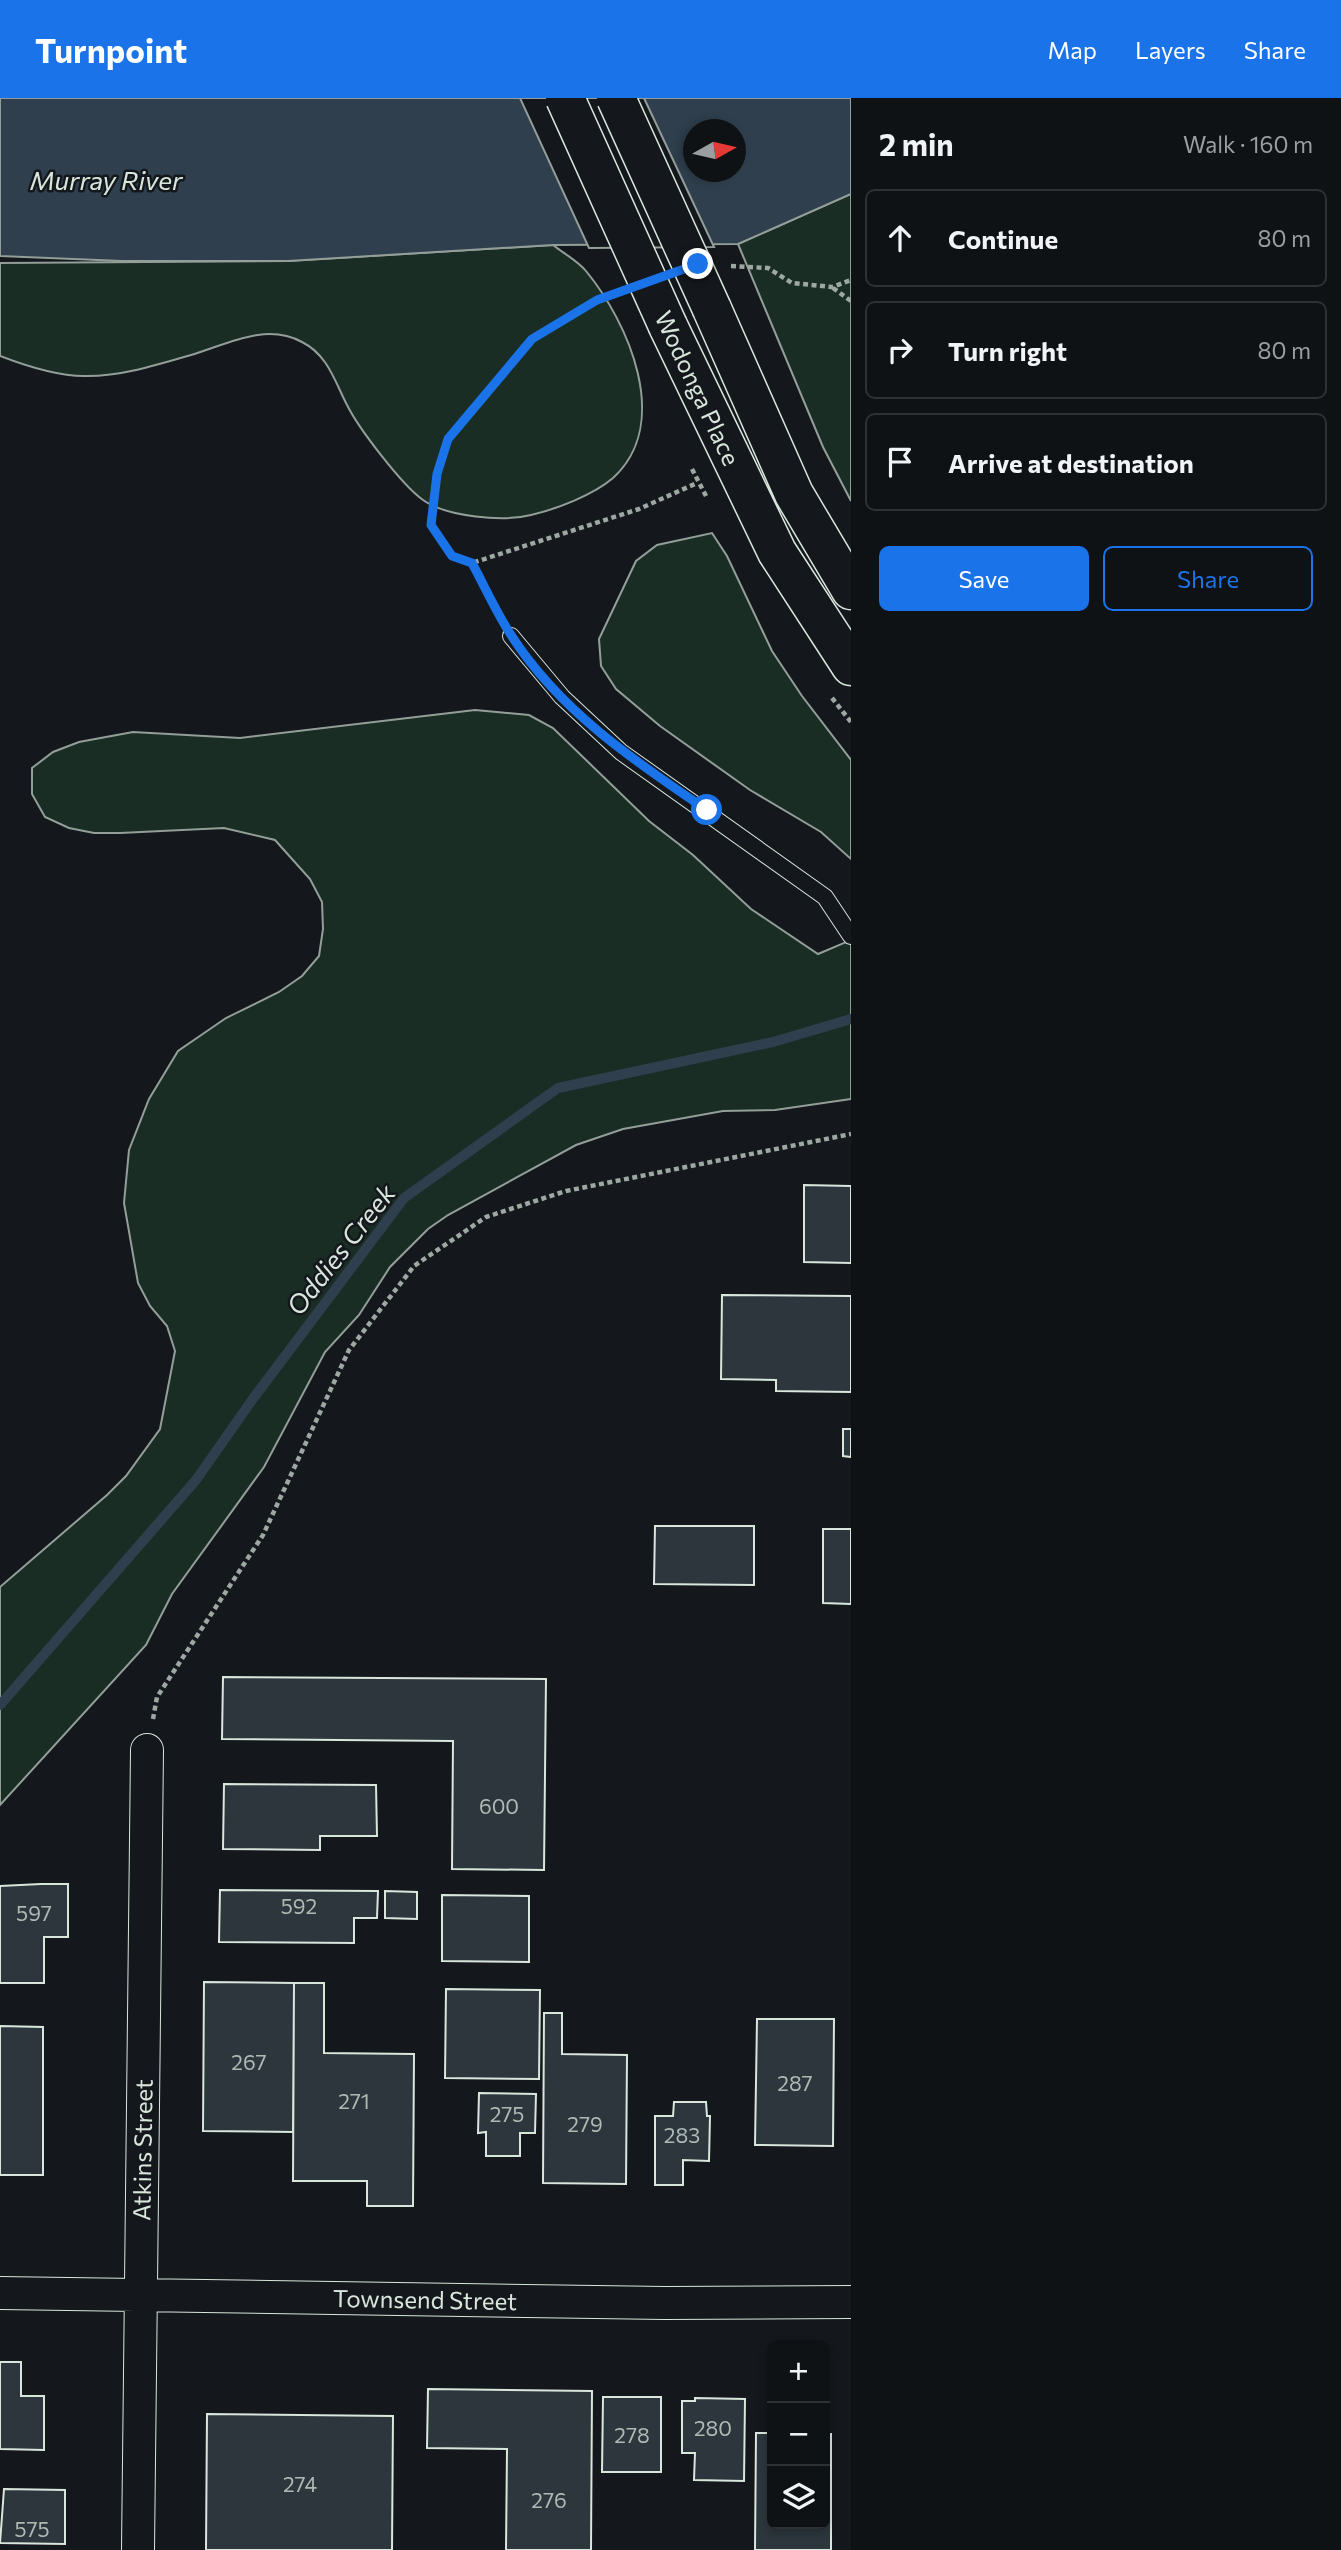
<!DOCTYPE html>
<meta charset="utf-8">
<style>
body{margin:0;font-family:Commissioner,sans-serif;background:#1d2022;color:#f1f3f6}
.controls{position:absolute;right:21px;bottom:21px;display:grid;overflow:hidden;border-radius:10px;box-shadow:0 4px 10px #0003}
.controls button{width:63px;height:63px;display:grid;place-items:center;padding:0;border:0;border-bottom:2px solid #2f3234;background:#0f1215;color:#f1f3f6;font:35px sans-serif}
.compass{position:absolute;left:683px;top:21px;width:63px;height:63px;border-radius:50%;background:#0f1215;box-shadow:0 4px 10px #0003;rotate:82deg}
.stop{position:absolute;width:21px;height:21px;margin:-16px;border:5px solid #1a73e8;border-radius:50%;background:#fff}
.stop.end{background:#1a73e8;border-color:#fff;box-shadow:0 2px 7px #0008}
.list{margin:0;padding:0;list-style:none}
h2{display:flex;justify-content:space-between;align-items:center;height:91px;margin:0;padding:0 28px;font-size:30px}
h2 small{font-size:23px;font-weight:400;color:#9b9ea0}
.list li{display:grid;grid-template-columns:46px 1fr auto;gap:21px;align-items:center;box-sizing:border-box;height:98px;margin:0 14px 14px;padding:0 14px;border:2px solid #2f3234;border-radius:10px}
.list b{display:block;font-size:26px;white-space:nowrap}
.list em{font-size:23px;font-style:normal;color:#9b9ea0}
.actions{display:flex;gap:14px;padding:21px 28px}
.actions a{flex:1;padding:16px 0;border:2px solid #1a73e8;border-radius:10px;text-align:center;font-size:24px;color:#1a73e8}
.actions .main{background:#1a73e8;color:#fff}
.icon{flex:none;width:38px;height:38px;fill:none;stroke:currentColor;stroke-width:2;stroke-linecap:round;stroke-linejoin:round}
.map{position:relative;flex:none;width:851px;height:2452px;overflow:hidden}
header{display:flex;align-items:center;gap:42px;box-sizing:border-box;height:98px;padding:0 35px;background:#1a73e8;color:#fff}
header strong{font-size:33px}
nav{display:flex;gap:38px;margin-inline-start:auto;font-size:24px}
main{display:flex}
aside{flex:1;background:#0f1215}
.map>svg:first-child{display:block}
</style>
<header>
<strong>Turnpoint</strong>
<nav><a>Map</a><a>Layers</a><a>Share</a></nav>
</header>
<main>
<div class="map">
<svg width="851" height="2452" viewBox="0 0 851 2452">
<rect width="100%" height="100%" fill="#14181c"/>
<!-- green -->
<path fill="#1a2d24" stroke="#939e99" stroke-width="2" d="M851,96V403L823,349L738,146Z
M553,147C563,155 578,163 586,173C628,224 673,325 613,380C593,397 557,411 531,417C503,424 447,419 423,402C402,387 359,331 347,307C335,284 328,257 302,244C265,224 226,247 191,257C157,267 122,278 87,278C59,279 26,268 0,258V165L288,163Z
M712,435L727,458L772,553L802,598L851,662V761L821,734L750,692L660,628L616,591L601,568L599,541L636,463L657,447Z
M475,612L529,617L553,630L649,723L693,757L751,811L818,856L851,842V1001L775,1012L723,1013L623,1031L576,1047L448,1117L428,1131L390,1169L359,1217L325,1254L264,1369L172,1496L146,1547L0,1707V1489L107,1397L126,1378L160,1331L175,1253L167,1228L150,1208L138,1185L124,1105L129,1052L149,1001L178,953L226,920L279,894L302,878L319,858L323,831L322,804L310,781L275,742L224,730L120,735H94L69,730L45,719L32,696V670L53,654L79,644L133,634L240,640Z"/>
<!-- water -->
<path fill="#2f3f4d" stroke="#939e99" stroke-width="2" fill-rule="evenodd" d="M0,0H851V96L738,146L553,147L288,163H122L0,158ZM694,32H736V74H694Z"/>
<!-- pier -->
<path fill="#14181c" stroke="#939e99" stroke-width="2" d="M520,0H644L714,149L589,150Z"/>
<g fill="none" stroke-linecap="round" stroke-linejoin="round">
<!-- stream -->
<path stroke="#2f3f4d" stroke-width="10" d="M0,1607L196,1382L252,1302L404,1100L558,990L773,944L851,921"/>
</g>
<!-- building -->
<path fill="#2c363c" stroke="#d8e6dc" stroke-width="2" d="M804,1087L851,1088V1165L804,1164Z
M722,1197L851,1198V1294L776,1293V1282L721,1281Z
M843,1331H851V1359L843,1358Z
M655,1428H754V1487L654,1486Z
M823,1431H851V1506L823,1505Z
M223,1579L546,1581L544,1772L452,1771L453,1643L222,1641Z
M224,1686L376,1687L377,1738H320V1752L223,1751Z
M41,1786H68V1839H44V1885H0V1788Z
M220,1792L378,1793L377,1820H354V1845L219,1844Z
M385,1793L417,1794V1821L385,1820Z
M442,1797L529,1798V1864L442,1863Z
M204,1884L294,1885L293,2034L203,2033Z
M294,1885H324V1955L414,1956L413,2108H367V2083H293Z
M446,1891L540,1892L539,1981L445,1980Z
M544,1915H562V1956L627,1957L626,2086L543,2085Z
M757,1921H834L833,2048L755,2047Z
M0,1928L43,1929V2077H0Z
M479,1995L536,1996L535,2035H520V2058H486V2034L478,2035Z
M674,2004H706L707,2018H710L709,2063L683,2062V2087H655V2018H673Z
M0,2264H21V2298H44V2352L0,2351Z
M428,2291L592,2293L591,2452H506L507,2351L427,2350Z
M603,2299H661V2374H602Z
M695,2300L745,2301L744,2383L694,2382L695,2355H682V2303H695Z
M207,2316L393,2318L392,2452H206Z
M756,2335H772V2426H825V2336H831V2452H755Z
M4,2391L65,2392V2446L0,2445Z"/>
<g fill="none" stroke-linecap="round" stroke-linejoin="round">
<defs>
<path id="service" d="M511,538L562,599L621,654L825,799L851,838"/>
<path id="minor" d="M0,2195L665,2205L851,2204
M138,2452L147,1652"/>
<path id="secondary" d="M712,211L794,396L851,492
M668,228L777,454L851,568"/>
</defs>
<!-- service casing -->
<use href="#service" stroke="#d8e6dc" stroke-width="18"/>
<!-- minor casing -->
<use href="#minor" stroke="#d8e6dc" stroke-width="34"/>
<!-- secondary casing -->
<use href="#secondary" stroke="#d8e6dc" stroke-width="41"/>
<!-- path -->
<path stroke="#9da8a2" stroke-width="4.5" stroke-dasharray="5 3.5" stroke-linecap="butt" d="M731,168L768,170L792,185L832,189L851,182
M833,190L851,203
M615,196L597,202L532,241L468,314L448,341L437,376L431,427L452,458L472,465L639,411L697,385
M692,371L707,400
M472,465L500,517
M832,600L851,624
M153,1621L157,1599L263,1437L349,1252L414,1168L486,1119L566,1093L851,1036"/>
<!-- service -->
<use href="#service" stroke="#14181c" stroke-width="16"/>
<!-- minor -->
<use href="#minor" stroke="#14181c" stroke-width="32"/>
<!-- secondary -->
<use href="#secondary" stroke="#14181c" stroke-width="38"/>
<defs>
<path id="secondary-bridge" d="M565,0L668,228
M616,0L712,211"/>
</defs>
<!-- secondary-bridge casing -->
<use href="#secondary-bridge" stroke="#d8e6dc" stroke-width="41" stroke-linecap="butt"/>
<!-- secondary-bridge -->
<use href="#secondary-bridge" stroke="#14181c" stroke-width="38"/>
</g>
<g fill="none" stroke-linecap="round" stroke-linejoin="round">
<!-- route -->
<path stroke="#1a73e8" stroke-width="9" d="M698,166L597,202L532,241L448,341L437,376L431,427L452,458L472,465C485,489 496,514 511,537C559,612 634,663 707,712"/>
</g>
<g text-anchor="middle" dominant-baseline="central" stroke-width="5" stroke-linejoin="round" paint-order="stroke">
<!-- number labels -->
<g font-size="21" fill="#adbab4">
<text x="499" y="1707">600</text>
<text x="299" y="1807">592</text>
<text x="34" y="1814">597</text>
<text x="249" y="1963">267</text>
<text x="795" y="1984">287</text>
<text x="354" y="2002">271</text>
<text x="507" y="2015">275</text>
<text x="585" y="2025">279</text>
<text x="682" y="2036">283</text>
<text x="713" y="2329">280</text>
<text x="632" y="2336">278</text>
<text x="300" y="2385">274</text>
<text x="549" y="2401">276</text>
<text x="32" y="2430">575</text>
</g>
<!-- street labels -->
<g font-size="24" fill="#d8e6dc" stroke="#14181c">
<text transform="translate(698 290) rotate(65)">Wodonga Place</text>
<text transform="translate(142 2052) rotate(-89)">Atkins Street</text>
<text transform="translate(425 2201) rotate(1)">Townsend Street</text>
</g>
<!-- water labels -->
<g font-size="26" font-style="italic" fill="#d8e6dc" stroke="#14181c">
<text x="106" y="81">Murray River</text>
<text transform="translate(340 1151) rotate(-52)">Oddies Creek</text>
</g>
</g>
</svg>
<div class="controls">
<button>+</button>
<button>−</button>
<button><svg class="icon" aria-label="layers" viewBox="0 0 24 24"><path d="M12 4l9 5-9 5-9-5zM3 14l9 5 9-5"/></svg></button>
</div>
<svg class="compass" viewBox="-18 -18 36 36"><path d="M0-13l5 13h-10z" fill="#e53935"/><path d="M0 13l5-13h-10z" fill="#9b9ea0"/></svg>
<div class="stop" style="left:707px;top:712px"></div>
<div class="stop end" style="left:698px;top:166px"></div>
</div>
<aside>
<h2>2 min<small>Walk · 160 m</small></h2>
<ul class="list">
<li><svg class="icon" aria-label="ahead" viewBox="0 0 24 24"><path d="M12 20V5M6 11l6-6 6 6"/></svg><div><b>Continue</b></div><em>80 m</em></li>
<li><svg class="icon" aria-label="right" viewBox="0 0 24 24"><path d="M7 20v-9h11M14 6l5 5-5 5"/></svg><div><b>Turn right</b></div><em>80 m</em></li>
<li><svg class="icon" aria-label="arrive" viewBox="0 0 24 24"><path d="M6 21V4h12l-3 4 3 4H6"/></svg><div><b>Arrive at destination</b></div></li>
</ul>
<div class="actions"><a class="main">Save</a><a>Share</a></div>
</aside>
</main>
